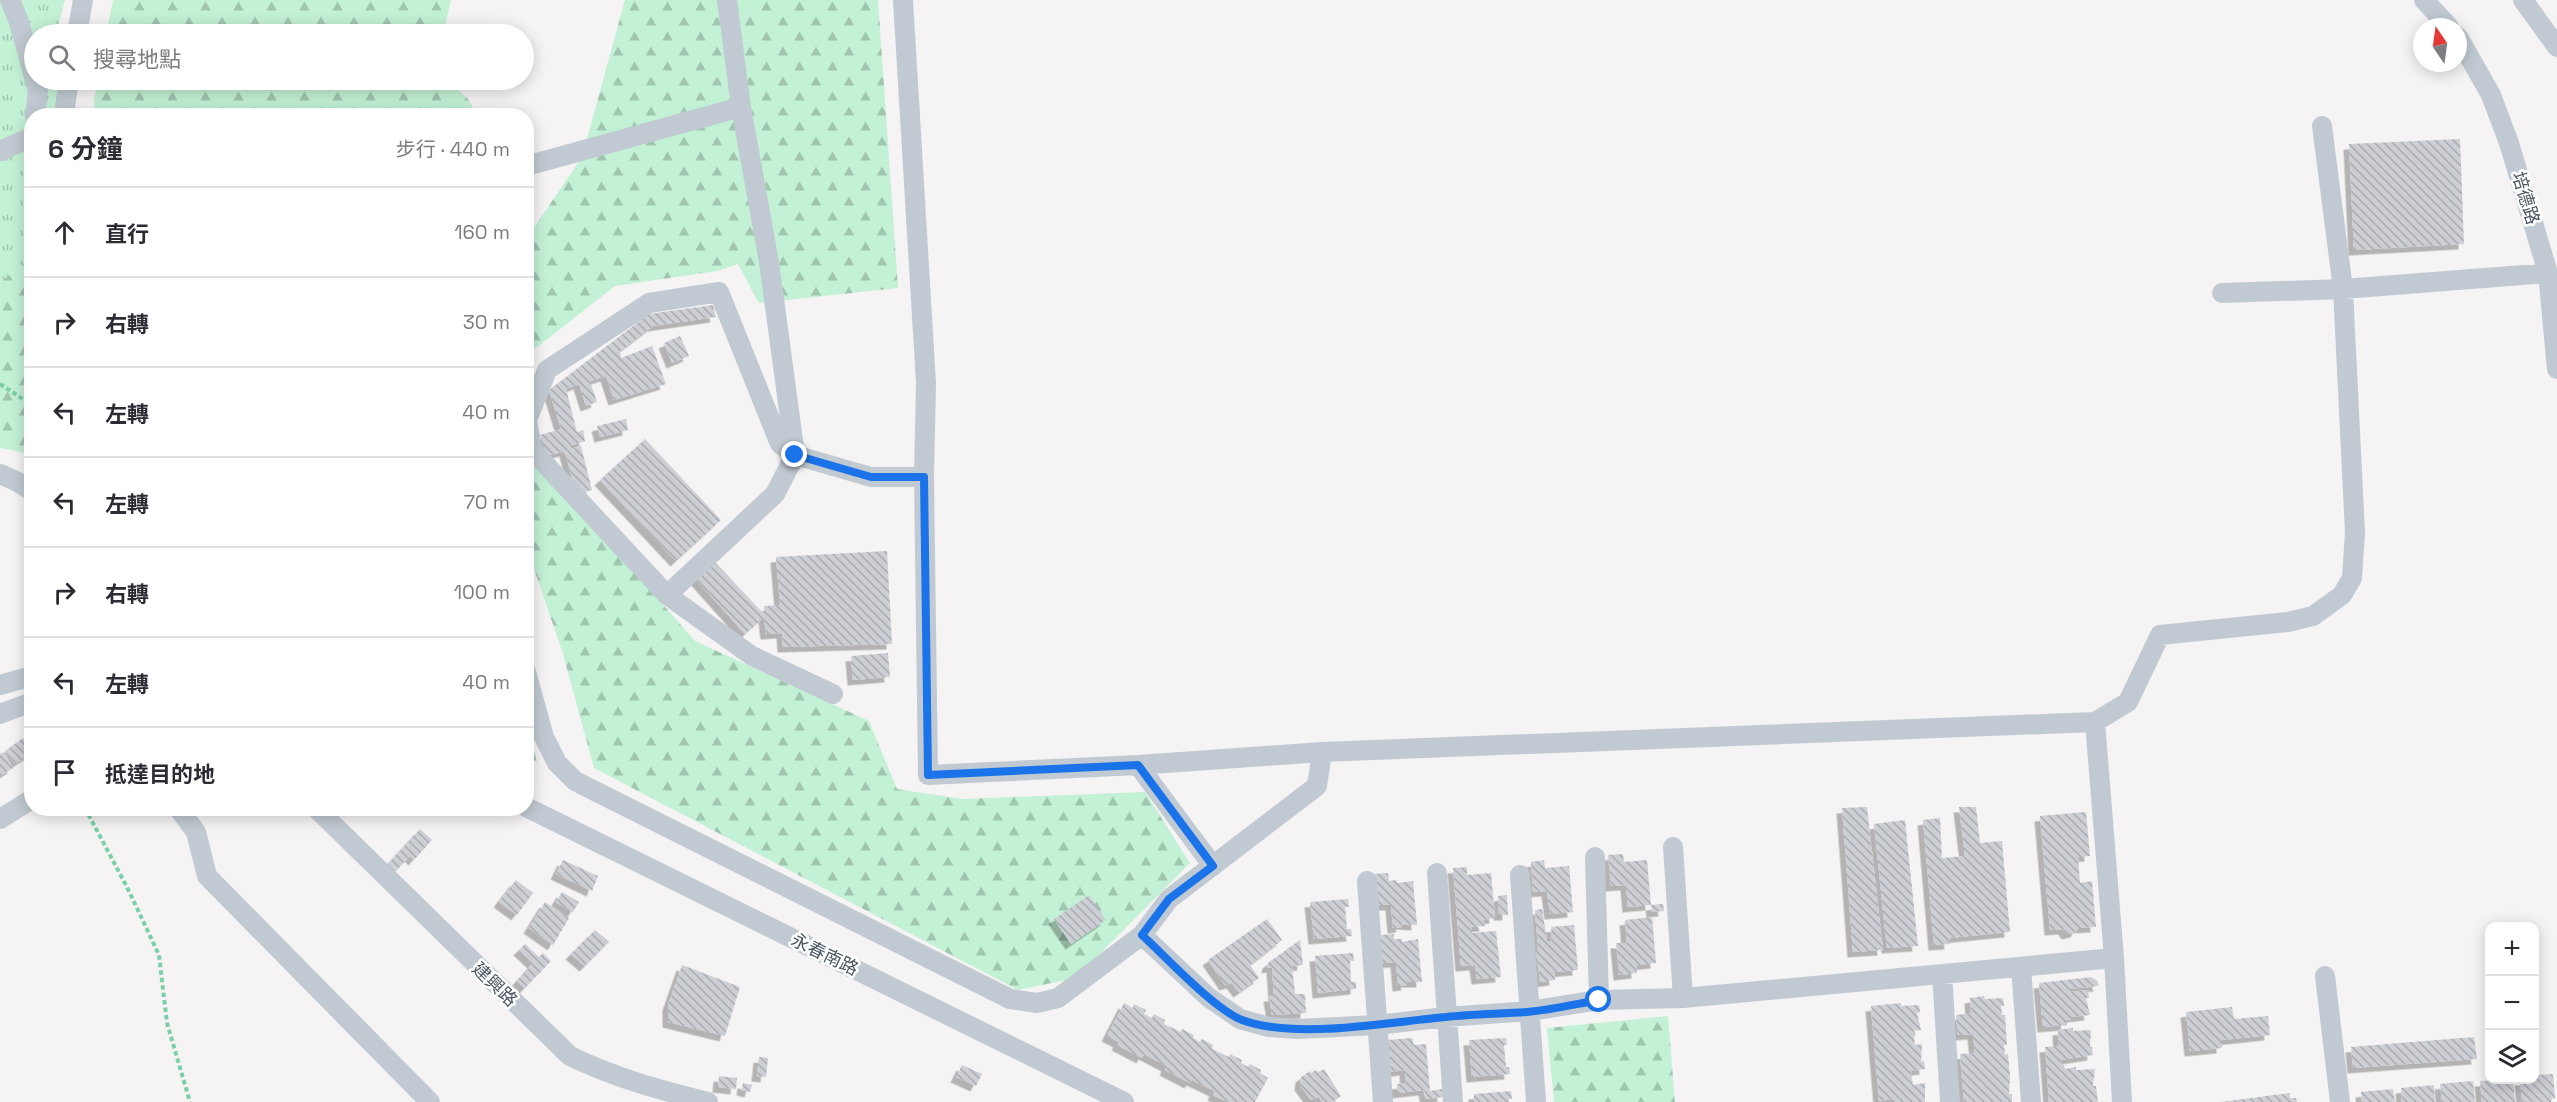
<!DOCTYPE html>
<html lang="zh-TW">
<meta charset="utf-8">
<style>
body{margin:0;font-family:"Space Grotesk","Noto Sans TC",sans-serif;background:#f2f2f3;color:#2b2b33}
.controls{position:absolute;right:18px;bottom:18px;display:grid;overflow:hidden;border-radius:12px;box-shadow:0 3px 15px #0003}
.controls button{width:54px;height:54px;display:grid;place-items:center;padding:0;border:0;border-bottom:2px solid #e1e1e2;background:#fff;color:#2b2b33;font:30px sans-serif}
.compass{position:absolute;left:2413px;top:18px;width:54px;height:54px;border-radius:50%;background:#fff;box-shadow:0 3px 15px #0003;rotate:347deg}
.stop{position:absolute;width:18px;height:18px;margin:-14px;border:4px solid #1a73e8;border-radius:50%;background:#fff}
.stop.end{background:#1a73e8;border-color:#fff;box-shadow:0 2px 6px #0008}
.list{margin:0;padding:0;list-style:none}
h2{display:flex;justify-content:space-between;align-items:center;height:78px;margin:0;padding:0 24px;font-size:26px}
h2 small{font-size:20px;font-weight:400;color:#7c7c81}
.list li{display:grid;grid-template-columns:39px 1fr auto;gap:18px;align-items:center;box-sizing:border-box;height:90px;padding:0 24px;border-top:2px solid #e1e1e2}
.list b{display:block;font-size:22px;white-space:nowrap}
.list em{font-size:20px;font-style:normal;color:#7c7c81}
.icon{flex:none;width:33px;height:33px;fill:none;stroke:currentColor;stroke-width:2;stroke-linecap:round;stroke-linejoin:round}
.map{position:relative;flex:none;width:2557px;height:1102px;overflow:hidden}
.search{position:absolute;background:#fff;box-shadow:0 3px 15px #0003;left:24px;top:24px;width:510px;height:66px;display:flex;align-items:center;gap:15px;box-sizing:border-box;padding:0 21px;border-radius:33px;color:#7c7c81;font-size:22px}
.panel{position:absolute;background:#fff;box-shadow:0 3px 15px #0003;left:24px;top:108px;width:510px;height:708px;border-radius:24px}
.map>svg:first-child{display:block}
</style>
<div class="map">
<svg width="2557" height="1102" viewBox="0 0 2557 1102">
<defs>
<pattern id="grass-tufts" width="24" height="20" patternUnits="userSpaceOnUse" patternTransform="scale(1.5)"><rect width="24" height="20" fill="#c3f1d5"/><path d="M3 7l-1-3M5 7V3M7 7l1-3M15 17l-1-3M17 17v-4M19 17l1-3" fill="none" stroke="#a0c6b0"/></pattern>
<pattern id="forest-firs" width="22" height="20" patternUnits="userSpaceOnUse" patternTransform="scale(1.5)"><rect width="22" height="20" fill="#c3f1d5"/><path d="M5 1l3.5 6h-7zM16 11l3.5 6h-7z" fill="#a0c6b0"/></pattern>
<pattern id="building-back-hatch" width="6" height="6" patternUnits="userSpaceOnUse" patternTransform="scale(1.5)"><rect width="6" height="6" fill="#cdcfd5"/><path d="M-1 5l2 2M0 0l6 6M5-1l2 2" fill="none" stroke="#a8abb0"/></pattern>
<filter id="shadow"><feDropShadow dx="-5.5" dy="5.5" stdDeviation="0" flood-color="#0004"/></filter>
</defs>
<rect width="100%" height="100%" fill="#f5f3f3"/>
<!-- grass -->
<path fill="url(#grass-tufts)" d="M0,0H65L56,34H34V80H61L65,115L32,116L31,259L0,282Z"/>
<!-- forest -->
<path fill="url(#forest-firs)" d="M113,0H451L443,34H106Z
M625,0H878L898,288L759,303L738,264L717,271L615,286L527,355V238L582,157Z
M98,80H447L468,99L477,115H95L94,100Z
M31,259V454L0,448V282Z
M526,455L566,494L695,641L869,721L897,789L962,799L1145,792L1190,863L1076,978L1018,990L594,768L563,654L527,548Z
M526,726H527L537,762L527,758Z
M1668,1016L1675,1102H1554L1547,1028Z"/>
<!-- building -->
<path fill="url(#building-back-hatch)" filter="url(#shadow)" d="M2460,139L2464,244L2354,250L2349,144Z
M713,305L716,317L653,326L620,351L621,358L652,346L666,384L614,400L606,376L590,381L597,402L586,406L579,384L566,389L577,432L583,430L585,441L570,446L571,449L581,446L592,490L576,494L565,451L547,456L540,435L561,429L549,390L649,314Z
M680,336L689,356L672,363L664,343Z
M626,419L628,430L600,437L597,426Z
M645,439L721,520L676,561L600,480Z
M887,551L892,644L783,647L782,633L766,634L764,617L745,634L694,577L712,559L764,614V606L780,605L776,557Z
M888,653L890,677L853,680L851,656Z
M23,738L32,753L15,764L5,751Z
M4,752L13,768L0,776V754Z
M1867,807L1883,950L1853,952L1842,808Z
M1959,807H1976L1980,843L2002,841L2010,932L1949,938L1950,944L1934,945L1923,820L1940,818L1942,858L1965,856Z
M2086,812L2090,856L2078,857L2080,883L2092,881L2096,927L2078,928L2076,932L2067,934L2064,929L2050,930L2040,816Z
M1905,820L1918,946L1887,948L1874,824Z
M420,829L432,840L414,860L410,856L394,873L386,866Z
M1623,854L1624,862L1647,860L1651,905L1628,907L1626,885L1611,886L1608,855Z
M563,860L598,876L592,891L556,874Z
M1544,860L1545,868L1569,866L1573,912L1550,914L1547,891L1533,892L1531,862Z
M1467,867V875L1491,873L1495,918L1483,920L1485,926L1472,927V933L1496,931L1501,977L1477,979L1475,965L1461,966L1453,868Z
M1388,873L1389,881L1396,880L1397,883L1413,881L1417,925L1401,924L1402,927L1393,928L1391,905H1376L1374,874Z
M516,880L533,893L517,915L499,902Z
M562,892L579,902L573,912L556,902Z
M1089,895L1106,920L1071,944L1054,919Z
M1507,895L1508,915H1499L1498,896Z
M1348,899L1349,907H1345L1347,929H1351L1352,936L1314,939L1310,902Z
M545,902L569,918L553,945L529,928Z
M1663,904L1664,911L1652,912L1651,905Z
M1542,909L1547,941H1552L1551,927L1574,925L1578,970L1554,972L1555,980L1540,982L1536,950H1538L1535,910Z
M1652,917L1656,963L1636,965L1637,973L1619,975L1616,943H1627L1625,920Z
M1267,919L1282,940L1250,965L1259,978L1239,992L1232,983L1225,985L1208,960Z
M595,930L609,942L585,966L571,954Z
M1394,934V939H1402V942L1418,939L1422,982H1406L1407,985L1398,986L1396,962L1381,963L1379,935Z
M1300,940L1303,965L1292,966L1295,994H1305L1306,1013L1272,1015L1269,996H1274L1272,967L1267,968L1268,963Z
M525,944L539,957L543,953L551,961L525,988L517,981L533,963L519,950Z
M1353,953L1354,961H1350L1351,982H1356V989L1318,993L1315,956Z
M682,965L740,987L725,1036L668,1022V1005Z
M2091,977L2097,981L2099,986L2069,989L2070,992L2088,990L2089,998H2086L2090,1015L2072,1017V1020H2066L2067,1025L2043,1027L2039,983Z
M1984,996L1985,999L2003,998L2004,1006H2001L2002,1015H2005L2007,1045H2004L2005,1055L2008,1054L2010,1076L2009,1094H2012V1102H1964L1960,1054L1975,1053L1973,1034L1958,1035L1956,1015L1971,1013L1970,998Z
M1124,1003L1133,1008L1134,1004L1146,1010L1144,1014L1152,1018L1154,1014L1165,1020L1164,1024L1181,1032L1182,1029L1194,1035L1193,1038L1200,1042L1202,1039L1213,1045L1212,1049L1229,1057L1230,1054L1242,1060L1241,1063L1248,1067L1250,1064L1261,1070L1260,1073L1268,1078L1255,1102H1228L1213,1095L1215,1091L1192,1080L1190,1083L1165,1070L1167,1066L1144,1054L1142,1058L1117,1045L1119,1042L1107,1036Z
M1901,1003V1006L1919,1005L1920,1012L1917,1013L1921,1030L1913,1031L1915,1045L1922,1044L1921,1062L1924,1061L1925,1069L1911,1071L1913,1085L1925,1083V1102H1894V1099L1879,1101L1871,1006Z
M2232,1007L2234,1019L2268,1016L2270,1035L2222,1040V1048L2190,1051L2186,1012Z
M2073,1028V1031L2091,1030L2090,1047H2092L2093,1055L2060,1060L2062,1065H2064L2065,1069L2076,1067V1070L2095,1069L2093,1086H2096L2098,1102H2049L2045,1047L2059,1046L2058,1030Z
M2474,1037L2477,1059L2353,1068L2351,1047Z
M1412,1038L1414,1045L1426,1044L1430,1091L1442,1089L1443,1097L1426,1099L1424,1090L1397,1093V1084L1406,1083L1405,1070L1391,1072L1388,1040Z
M1506,1038L1507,1045H1504L1506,1067H1509L1510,1074L1472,1077L1469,1040Z
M759,1057L768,1058L766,1077L757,1076Z
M962,1065L982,1074L976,1086L956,1077Z
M1324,1069L1341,1096L1333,1102H1322L1319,1097L1311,1100L1300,1085L1301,1077L1310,1071L1311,1073L1316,1070L1318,1072Z
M2553,1074L2555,1098L2552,1099L2551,1102L2522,1101L2520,1080H2535V1075Z
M719,1076L737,1078L736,1089L718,1087Z
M2513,1080L2515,1102H2482L2480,1081Z
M2473,1081L2475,1102H2442L2440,1084Z
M743,1083L752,1085L750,1092L742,1090Z
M2434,1085L2435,1102H2402L2401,1088Z
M2393,1089L2395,1102H2362L2361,1092Z
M1511,1091L1512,1099H1509V1102H1474V1094Z
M2290,1093V1098H2296L2297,1102H2221Z"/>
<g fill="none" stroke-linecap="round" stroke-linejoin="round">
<!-- path -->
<path stroke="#7ad0a6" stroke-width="4" stroke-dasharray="4.5 3" stroke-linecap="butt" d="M0,384L32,405
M85,808L127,887L159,955L167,1023L190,1102"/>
<!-- minor -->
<path stroke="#c1cad2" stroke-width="20" d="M10,0L19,22L34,77
M903,0L926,383L924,477L928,775L1138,765L1322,752
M2424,0L2449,27
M2523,0L2557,47
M77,34L83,0
M2458,37L2491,95L2509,143L2548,273L2557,369
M35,80L38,90L35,116
M67,116L65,107L69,80
M0,151L32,137
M526,166L741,107
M2222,293L2343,289L2548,273
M0,474L16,481L32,491
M667,595L775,494L795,455L769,262L741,107L727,0
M526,672L544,737L557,763L575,781L1010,999L1037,1003L1058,998L1142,935L1169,899L1317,786L1322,752L2095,722L2128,702L2160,635L2288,622L2313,616L2342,595L2352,578L2355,533L2343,289L2322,126
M0,685L32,676
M833,694L752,656L667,595L532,450L527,420L547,370L649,303L719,292L780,444L795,455L871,477H924
M0,714L32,702
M2095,722L2114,958L2122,1102
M1138,765L1213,866
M526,807L1124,1102
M178,808L196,832L207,876L430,1102
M316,808L570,1056C615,1078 660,1090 708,1102
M0,819L32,799
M1673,847L1683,998
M1595,857L1599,1000
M1437,873L1453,1102
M1520,875L1536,1102
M1367,881L1383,1102
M1142,935L1208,997L1240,1019L1269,1027L1297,1029L1377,1025L1446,1017L1530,1011L1599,1000L1683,998L2114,958
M2021,967L2031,1102
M1942,974L1950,1102
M2325,976L2340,1102"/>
</g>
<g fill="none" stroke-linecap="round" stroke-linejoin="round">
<!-- route -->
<path stroke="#1a73e8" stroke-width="8" d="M795,455L871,477H924L928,775L1138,765L1213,866L1169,899L1142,935C1166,957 1214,1009 1242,1020C1296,1040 1388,1022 1446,1017C1473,1014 1500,1014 1527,1012C1551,1010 1576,1004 1599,1000"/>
</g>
<g text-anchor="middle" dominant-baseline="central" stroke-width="5" stroke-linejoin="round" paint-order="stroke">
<!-- street labels -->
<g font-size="18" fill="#4a5661" stroke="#fff">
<text transform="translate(2526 198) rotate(73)">培德路</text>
<text transform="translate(825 954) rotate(26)">永春南路</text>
<text transform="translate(495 984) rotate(44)">建興路</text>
</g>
</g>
</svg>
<div class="controls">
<button>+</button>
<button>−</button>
<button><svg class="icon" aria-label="layers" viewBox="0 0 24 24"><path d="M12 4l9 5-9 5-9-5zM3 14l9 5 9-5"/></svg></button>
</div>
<svg class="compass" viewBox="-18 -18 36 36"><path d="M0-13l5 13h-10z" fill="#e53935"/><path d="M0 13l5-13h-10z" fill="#7c7c81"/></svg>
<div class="stop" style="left:1599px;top:1000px"></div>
<div class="stop end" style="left:795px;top:455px"></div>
<div class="search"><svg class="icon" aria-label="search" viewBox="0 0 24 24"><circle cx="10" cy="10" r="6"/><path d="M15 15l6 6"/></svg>搜尋地點</div>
<section class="panel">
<h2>6 分鐘<small>步行 · 440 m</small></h2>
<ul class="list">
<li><svg class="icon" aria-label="ahead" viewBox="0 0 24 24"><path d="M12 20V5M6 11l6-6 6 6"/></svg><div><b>直行</b></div><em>160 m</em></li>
<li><svg class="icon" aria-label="right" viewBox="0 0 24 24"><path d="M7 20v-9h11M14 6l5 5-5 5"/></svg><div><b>右轉</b></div><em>30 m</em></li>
<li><svg class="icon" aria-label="left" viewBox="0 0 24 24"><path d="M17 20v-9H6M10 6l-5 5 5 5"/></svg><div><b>左轉</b></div><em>40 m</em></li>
<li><svg class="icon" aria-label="left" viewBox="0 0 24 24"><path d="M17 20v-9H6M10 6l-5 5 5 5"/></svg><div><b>左轉</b></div><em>70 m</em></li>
<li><svg class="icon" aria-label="right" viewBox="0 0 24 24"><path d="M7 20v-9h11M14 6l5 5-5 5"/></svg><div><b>右轉</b></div><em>100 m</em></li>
<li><svg class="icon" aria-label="left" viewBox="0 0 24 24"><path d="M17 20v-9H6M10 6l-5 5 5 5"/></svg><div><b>左轉</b></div><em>40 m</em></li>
<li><svg class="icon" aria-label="arrive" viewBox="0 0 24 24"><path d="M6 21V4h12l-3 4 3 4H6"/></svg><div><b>抵達目的地</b></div></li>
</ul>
</section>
</div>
